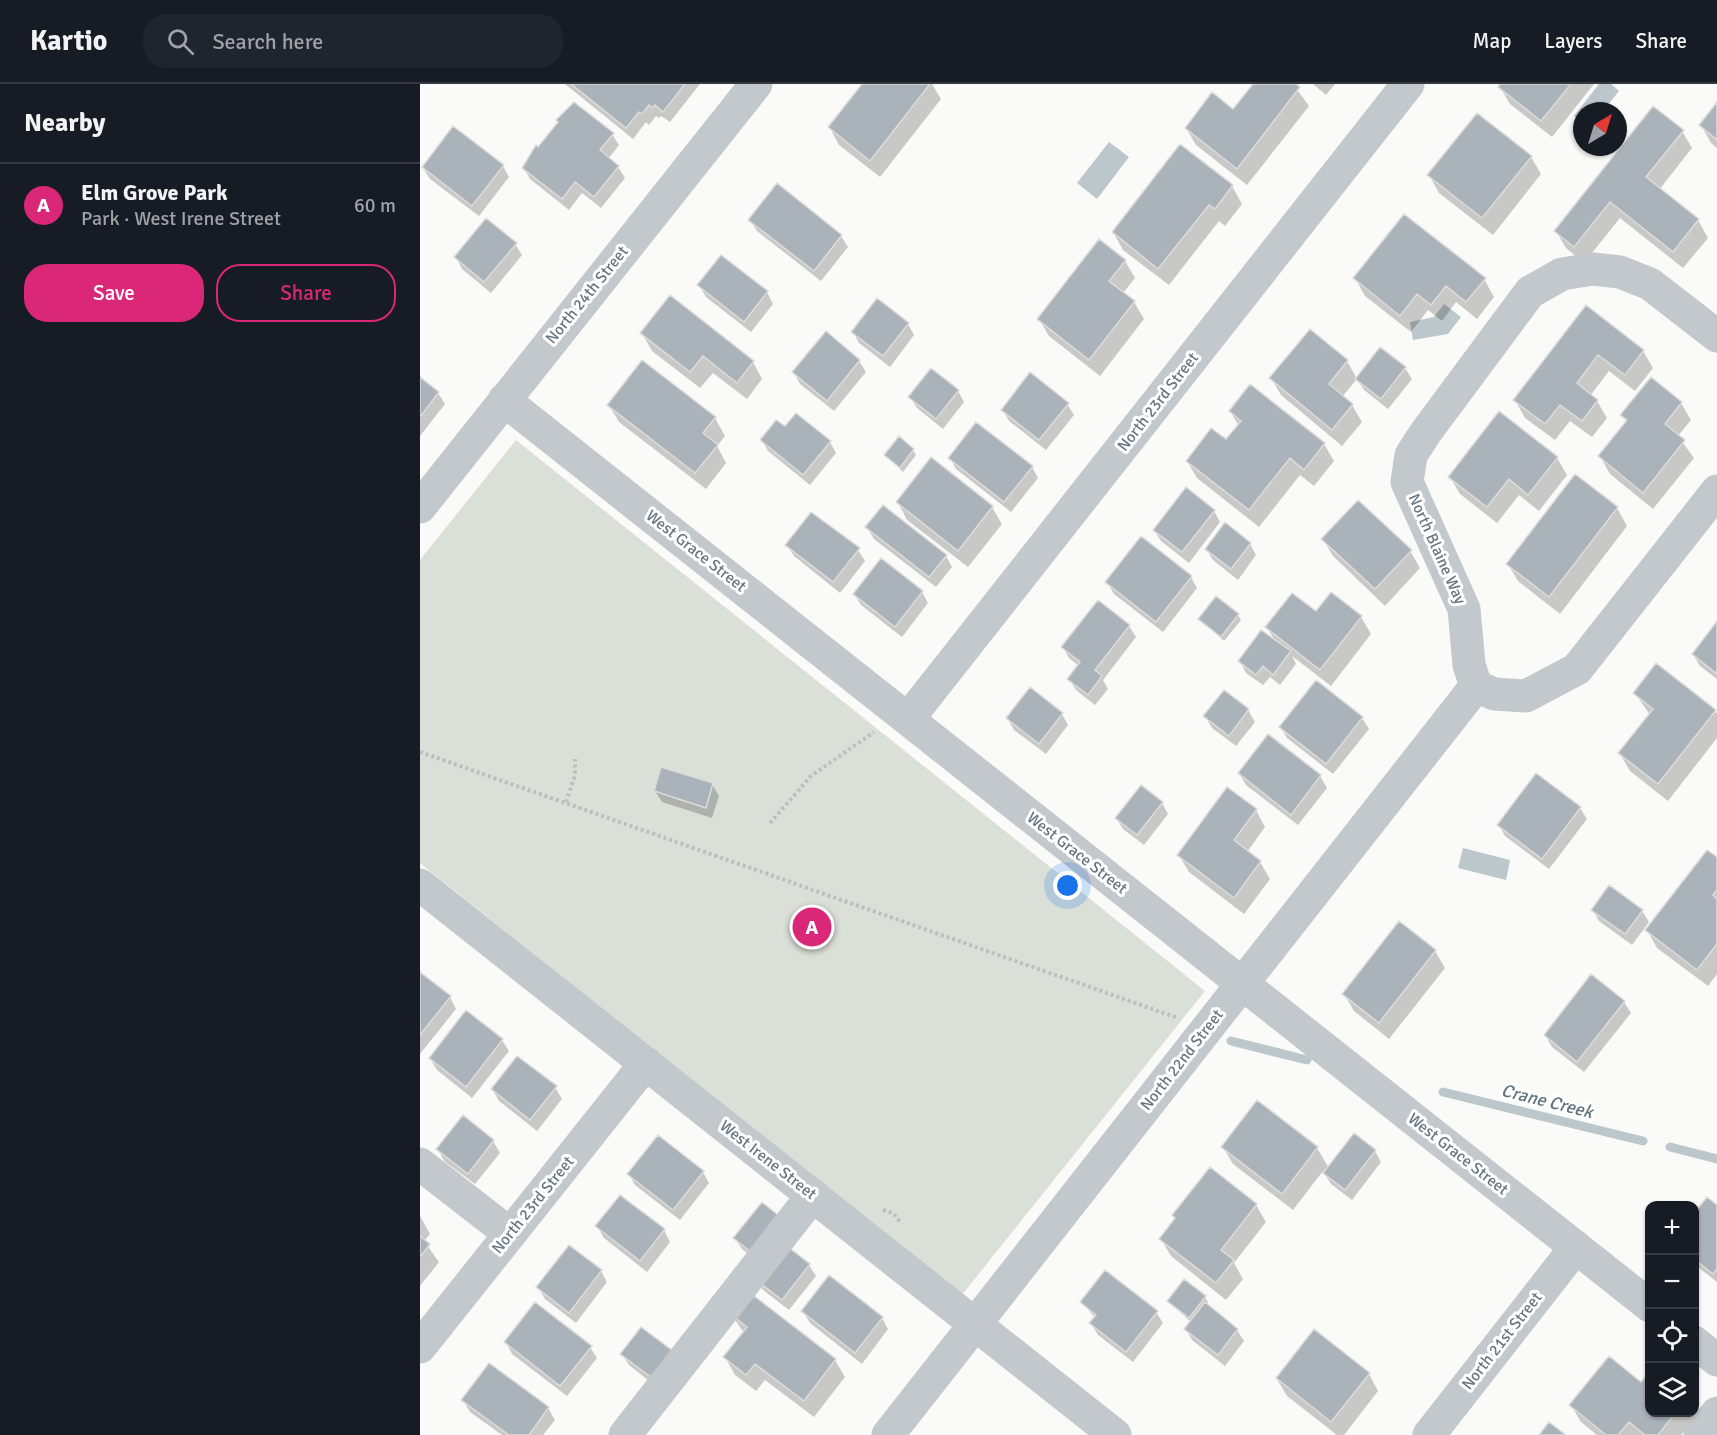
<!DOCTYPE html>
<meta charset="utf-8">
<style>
body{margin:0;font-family:Signika,sans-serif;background:#20242c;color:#f1f3f6}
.controls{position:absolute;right:18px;bottom:18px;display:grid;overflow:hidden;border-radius:12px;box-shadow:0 2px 4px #0004}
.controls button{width:54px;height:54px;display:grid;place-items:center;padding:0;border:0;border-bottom:2px solid #363941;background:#171b24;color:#f1f3f6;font:30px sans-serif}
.compass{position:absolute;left:1153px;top:18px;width:54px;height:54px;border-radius:50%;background:#171b24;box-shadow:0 2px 4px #0004;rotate:38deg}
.you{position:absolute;left:648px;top:802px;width:21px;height:21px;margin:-15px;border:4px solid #fff;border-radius:50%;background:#1a73e8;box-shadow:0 0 0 9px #1a73e833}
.badge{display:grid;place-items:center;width:39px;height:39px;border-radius:50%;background:#db2777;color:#fff;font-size:20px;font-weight:700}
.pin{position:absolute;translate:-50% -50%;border:3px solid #fff;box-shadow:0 2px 6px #0006}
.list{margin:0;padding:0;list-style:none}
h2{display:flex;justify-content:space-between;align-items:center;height:78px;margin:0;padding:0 24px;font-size:26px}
h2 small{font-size:20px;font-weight:400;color:#9ea1a6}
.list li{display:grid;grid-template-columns:39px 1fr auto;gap:18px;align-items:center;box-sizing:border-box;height:84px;padding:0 24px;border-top:2px solid #363941}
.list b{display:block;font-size:22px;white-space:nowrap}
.list p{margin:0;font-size:20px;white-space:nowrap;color:#9ea1a6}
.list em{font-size:20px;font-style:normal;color:#9ea1a6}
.actions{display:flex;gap:12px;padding:18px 24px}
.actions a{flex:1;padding:14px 0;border:2px solid #db2777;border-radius:24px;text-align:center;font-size:21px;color:#db2777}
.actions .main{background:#db2777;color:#fff}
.icon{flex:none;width:33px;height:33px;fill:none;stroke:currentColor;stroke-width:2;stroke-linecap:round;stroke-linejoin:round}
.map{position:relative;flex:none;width:1297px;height:1351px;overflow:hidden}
header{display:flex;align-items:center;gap:36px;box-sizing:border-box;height:84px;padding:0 30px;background:#171b24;border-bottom:2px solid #363941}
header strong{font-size:28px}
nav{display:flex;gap:33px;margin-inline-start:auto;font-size:21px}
.search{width:420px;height:54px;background:#20242c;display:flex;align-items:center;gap:15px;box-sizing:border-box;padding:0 21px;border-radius:24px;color:#9ea1a6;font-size:22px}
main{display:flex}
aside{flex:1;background:#171b24}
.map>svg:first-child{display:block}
</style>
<header>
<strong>Kartio</strong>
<div class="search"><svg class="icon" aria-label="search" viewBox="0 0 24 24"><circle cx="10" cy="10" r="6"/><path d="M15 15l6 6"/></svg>Search here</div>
<nav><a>Map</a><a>Layers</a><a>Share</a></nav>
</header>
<main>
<aside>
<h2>Nearby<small></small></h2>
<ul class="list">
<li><span class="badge">A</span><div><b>Elm Grove Park</b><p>Park · West Irene Street</p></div><em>60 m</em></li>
</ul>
<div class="actions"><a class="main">Save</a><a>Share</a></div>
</aside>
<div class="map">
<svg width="1297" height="1351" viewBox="0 0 1297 1351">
<rect width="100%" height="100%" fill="#fafaf8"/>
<!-- green -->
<path fill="#dadfd7" d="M96,356L785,907L541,1212L0,779V476Z"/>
<!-- water -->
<path fill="#bbc7cb" d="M1179,0H1191L1199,7L1183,27H1162V38L1154,32Z
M689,58L709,73L677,115L657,99Z
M1024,220L1041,233L1028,250L993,256L990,238L1014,233Z
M1043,764L1090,776L1086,796L1038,784Z"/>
<!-- shadow -->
<path fill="#0003" d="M145,0H280L250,38L241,32L239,34L236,32L229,41L226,38L213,55Z
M444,0H512L521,15L460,93L419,61L410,44Z
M835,0H873L889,22L827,101L776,61L766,44L814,27Z
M893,0H915L906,11Z
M1082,0H1174L1132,53L1090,20L1080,3Z
M1297,20V64L1291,59L1281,41Z
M1262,47L1272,64L1239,106L1278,136L1288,154L1263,184L1200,134L1164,179L1146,164L1136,147Z
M192,50L199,61L188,75L198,83L205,94L181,124L162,109L149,126L110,95L104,84Z
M761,62L812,102L822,120L805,142L799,137L749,201L703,166L693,148Z
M1111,73L1121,90L1073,151L1019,109L1009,91Z
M83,82L89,93L59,132L10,95L3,84Z
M330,136L421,152L428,163L401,197L337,147Z
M95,160L102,171L71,209L42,185L36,173Z
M705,177L715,194L703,209L714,218L724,235L680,292L629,252L619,235Z
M935,194L1064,195L1074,213L1057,235L1036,218L1022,237L1008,226L991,248L945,212Z
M279,201L347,208L353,220L331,248L286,213Z
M1166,224L1223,267L1233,284L1215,307L1189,287L1170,312L1177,317L1187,334L1172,353L1150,337L1135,356L1105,334L1095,316Z
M488,240L494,251L470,283L439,259L433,248Z
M222,249L333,278L342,295L327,315L293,289L280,304L232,267Z
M439,277L446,288L414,327L380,300L374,288Z
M927,277L937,295L922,313L932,321L942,338L922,362L861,311L851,294Z
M985,284L992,295L968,325L944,306L937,295Z
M0,295L18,309L25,320L0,352Z
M1231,295L1261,319L1271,336L1258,352L1274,374L1233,425L1190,390L1180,372L1207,339L1202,331Z
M538,307L544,318L523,345L497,324L490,313Z
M647,320L654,331L626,366L589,337L583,326Z
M189,321L295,334L305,352L297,362L306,379L286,405L199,338Z
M810,327L904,360L914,377L894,402L880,391L839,443L777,394L767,377L806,357L819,342Z
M365,344L410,358L416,369L390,401L348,367L342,356Z
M493,366L496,371L483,388L466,371Z
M530,374L612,383L618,394L591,428L536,385Z
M1137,374L1147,391L1119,427L1099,411L1077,439L1040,410L1030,393Z
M1155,392L1197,424L1207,442L1140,530L1098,497L1088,480Z
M478,418L572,423L582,440L548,483L487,436Z
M794,427L800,438L769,479L741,457L734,446Z
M447,443L526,472L532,483L516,503L454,455Z
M903,455L990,467L1000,484L965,522L913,472Z
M830,460L836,471L818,496L793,476L786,465Z
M367,461L438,466L445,477L420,509L374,472Z
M771,493L777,504L743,548L694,510L687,498Z
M502,508L508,519L482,553L441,521L434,510Z
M896,529L941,533L951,550L911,602L872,572L876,580L860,601L850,593L843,601L826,589L820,577L856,559L847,543Z
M818,531L821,536L804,557L780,535Z
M1297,540V595L1280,582L1273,570Z
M709,542L716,553L683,596L688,605L675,621L656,606L649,595L659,582L649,574L643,563Z
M804,608L828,626L835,638L816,662L792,644L785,632Z
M1215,609L1295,627L1297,630V654L1248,717L1210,687L1200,670L1230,631Z
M642,630L648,641L626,670L594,646L588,635Z
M942,634L949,645L913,690L867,654L861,643Z
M849,652L900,692L907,704L878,741L826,701L819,689Z
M1117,691L1160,724L1167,735L1129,785L1085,752L1079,741Z
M292,700L299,712L292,734L242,718L235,707Z
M742,719L748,730L724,761L703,745L696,734Z
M836,726L845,743L827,768L840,778L850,795L824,830L769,788L759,771Z
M1288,768L1297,775V890L1288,902L1237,864L1227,846Z
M1173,826L1222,827L1229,838L1212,861L1179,837Z
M1015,867L1025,884L969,955L934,927L924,910Z
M0,890L30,913L36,925L0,970Z
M1204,918L1211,929L1164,988L1132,963L1125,951Z
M82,956L89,967L52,1014L17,986L10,974Z
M135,1003L142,1015L117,1047L79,1017L72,1005Z
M837,1018L897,1064L909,1084L955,1067L961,1078L932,1116L911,1100L903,1087L873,1126L813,1080L803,1063Z
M43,1033L73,1057L80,1069L55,1100L24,1077L18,1065Z
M283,1088L289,1099L260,1136L215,1101L209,1090Z
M1288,1115L1297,1123V1198L1274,1180V1132Z
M342,1120V1181L322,1165L315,1154Z
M836,1121L846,1138L814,1179L823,1195L806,1216L751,1172L741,1155L756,1135L753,1131Z
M0,1132L10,1150L4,1157L19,1178L0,1202Z
M177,1142L244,1146L250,1158L227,1188L184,1154Z
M389,1181L396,1192L369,1226L343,1206L337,1195Z
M181,1187L187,1198L156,1239L125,1215L118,1203Z
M785,1213L788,1218L786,1221L817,1246L824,1257L805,1282L772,1256L766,1245L771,1238L748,1217Z
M662,1218L736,1228L743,1239L713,1278L678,1251L671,1239L675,1234Z
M383,1227L462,1234L468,1245L442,1280L390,1239Z
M310,1228L415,1276L425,1293L394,1333L345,1296L336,1307L315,1291L305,1273L324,1249Z
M221,1245L239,1305L209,1281L202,1270Z
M86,1258L170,1263L177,1274L147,1312L92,1270Z
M69,1281L128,1324L135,1336L123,1351H82L50,1328L43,1316Z
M949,1290L958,1307L924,1351H917L867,1312L857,1295Z
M1221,1300L1230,1328H1274V1322L1279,1330L1261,1351H1177L1161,1338L1151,1321Z"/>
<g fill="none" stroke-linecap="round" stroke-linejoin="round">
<!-- stream -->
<path stroke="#bbc7cb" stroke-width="9" d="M811,957L887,976
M1023,1008L1223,1057
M1250,1063L1297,1075"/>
</g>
<!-- building -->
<path fill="#aab3b9" stroke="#dcdcda" stroke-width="1.5" d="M151,0H265L243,28L235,21L232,24L229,21L222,30L219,28L206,44Z
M442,0H510L450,77L408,43Z
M833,0H876L880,3L817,85L765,44L792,8L813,25Z
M1080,0H1151L1121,37L1078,3Z
M154,18L194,49L180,66L199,82L174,113L155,98L142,115L102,84L116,61L118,63L138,38L136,36Z
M1297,18V56L1279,41Z
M1233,22L1264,46L1226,93L1279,135L1253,168L1190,118L1154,163L1134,147Z
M1057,29L1112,72L1062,134L1007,91Z
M33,42L84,81L52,122L2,83Z
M760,60L813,101L795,125L789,121L738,185L692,148Z
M357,99L422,151L394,187L328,136Z
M984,130L1066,194L1046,218L1026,202L1011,221L997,210L980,232L933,194Z
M66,134L97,159L64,198L34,173Z
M679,155L706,176L689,197L715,217L669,276L617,235Z
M301,171L348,207L324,238L277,201Z
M250,211L334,277L317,299L283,272L270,288L220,249Z
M457,214L489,239L463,272L431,248Z
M1166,221L1224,266L1205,291L1178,271L1157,299L1178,316L1162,337L1140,321L1125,340L1093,316Z
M890,245L928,276L909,300L933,320L912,346L849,294Z
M406,247L440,276L407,317L372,288Z
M960,263L986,283L961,315L935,295Z
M222,276L296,333L283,349L298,361L275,389L187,321Z
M511,284L539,306L516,335L488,313Z
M610,288L649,319L619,356L581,326Z
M0,293L19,308L0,333Z
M1231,293L1262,318L1245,340L1265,356L1223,409L1178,372L1207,336L1200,331Z
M830,300L905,359L884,386L870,374L829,426L766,377L791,344L806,355L821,337L809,327Z
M1079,327L1138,373L1108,411L1089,395L1067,423L1028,393Z
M376,329L411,357L383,391L340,356L356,336L365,342Z
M556,338L613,382L584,418L528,374Z
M479,352L494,365L480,384L464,371Z
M511,373L573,422L538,467L476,418Z
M1155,390L1198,423L1129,513L1086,480Z
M766,403L795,426L762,468L733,446Z
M938,416L992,466L955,505L901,455Z
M463,421L527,471L509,493L445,443Z
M391,428L440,464L413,498L365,461Z
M805,438L831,459L811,485L785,465Z
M721,452L772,492L736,538L685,498Z
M461,474L503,507L475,543L433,510Z
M911,508L942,532L900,586L845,543L872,509L896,527Z
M796,512L819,530L801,553L778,535Z
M678,516L710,541L675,586L682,592L668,611L647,595L660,578L641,563Z
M1297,537V590L1272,570Z
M841,546L871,567L853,591L843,582L836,591L818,577Z
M1236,579L1296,626L1238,700L1198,669L1233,625L1213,609Z
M896,596L943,633L906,680L859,643Z
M610,603L643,629L619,660L586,634Z
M804,606L829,625L809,652L783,632Z
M848,650L901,691L871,731L818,689Z
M241,683L293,699L286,724L234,707Z
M1116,689L1161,723L1122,775L1077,741Z
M721,701L743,718L717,751L695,734Z
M807,703L837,725L814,756L841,777L814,814L757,771Z
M1287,766L1297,773V806L1293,811L1297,815V860L1277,886L1225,846Z
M1189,801L1223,826L1205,850L1171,826Z
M979,837L1016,866L959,939L922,910Z
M0,888L31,912L0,951Z
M1171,890L1205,917L1157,978L1124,951Z
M46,926L83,955L46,1003L9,974Z
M97,972L137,1002L110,1036L71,1005Z
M837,1016L898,1063L862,1110L801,1063Z
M43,1031L74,1056L48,1090L16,1065Z
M934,1049L956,1066L925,1106L903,1089Z
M238,1051L284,1087L253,1126L207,1090Z
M790,1083L837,1120L801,1166L814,1176L796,1199L739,1155L755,1134L752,1131Z
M200,1111L245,1145L220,1177L175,1142Z
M1287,1113L1297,1121V1185L1293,1190L1274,1175V1129Z
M342,1118L363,1135L335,1171L313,1154Z
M0,1152L10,1160L0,1173Z
M363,1159L390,1180L362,1216L335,1195Z
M149,1161L182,1186L149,1229L116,1203Z
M685,1186L738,1227L706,1268L669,1239L676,1231L660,1218Z
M409,1191L463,1233L435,1269L381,1227Z
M764,1195L786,1212L769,1234L747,1217Z
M325,1205L416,1275L384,1317L335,1280L326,1291L303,1273L327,1243L308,1228Z
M115,1218L172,1262L140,1302L84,1258Z
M785,1218L818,1245L798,1271L764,1245Z
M221,1243L253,1267L232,1294L200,1270Z
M894,1245L950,1289L911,1338L856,1294Z
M1189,1272L1221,1298L1230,1287V1328H1256L1238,1351H1225L1209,1338L1198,1351H1186L1149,1321Z
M69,1279L129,1323L109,1351H89L41,1316Z
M1129,1338L1146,1351H1119Z"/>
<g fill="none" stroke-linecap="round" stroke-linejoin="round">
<!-- path -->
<path stroke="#bbbfc2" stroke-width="4" stroke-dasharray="3 3" stroke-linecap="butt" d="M0,668L758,934
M146,718L155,692V675
M350,739L391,692L454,648
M463,1126L473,1129L481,1139"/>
<!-- minor -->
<path stroke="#c3c8cc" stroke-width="33" d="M1297,252L1230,200L1200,188L1173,185L1142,190L1110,208L1006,348L991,371L987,398L1044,525L1049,581L1056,602L1074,610L1106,612L1157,585L1297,407
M84,316L1230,1222
M0,423L336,0
M488,635L988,0
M0,801L695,1351
M0,1080L90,1150
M1274,1258L1297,1276
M0,1263L226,979
M205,1351L393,1111
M468,1351L1056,602
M1009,1351L1156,1163
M1280,1351L1297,1329"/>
</g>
<g text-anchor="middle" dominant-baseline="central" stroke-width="6" stroke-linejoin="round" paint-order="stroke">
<!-- street labels -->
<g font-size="16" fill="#657683" stroke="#fff">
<text transform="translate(167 211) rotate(-51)">North 24th Street</text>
<text transform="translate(738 318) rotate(-52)">North 23rd Street</text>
<text transform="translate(1017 465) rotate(66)">North Blaine Way</text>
<text transform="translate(276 467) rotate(38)">West Grace Street</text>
<text transform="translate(657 769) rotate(38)">West Grace Street</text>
<text transform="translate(762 976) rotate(-52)">North 22nd Street</text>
<text transform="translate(1038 1070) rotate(38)">West Grace Street</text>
<text transform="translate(348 1076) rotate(38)">West Irene Street</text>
<text transform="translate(113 1121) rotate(-51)">North 23rd Street</text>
<text transform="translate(1082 1257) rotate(-52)">North 21st Street</text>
</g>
<!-- water labels -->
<g font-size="18" font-style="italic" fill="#60757c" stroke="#fff">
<text transform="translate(1127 1017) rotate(14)">Crane Creek</text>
</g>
</g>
</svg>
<div class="controls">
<button>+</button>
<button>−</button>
<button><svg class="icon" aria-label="locate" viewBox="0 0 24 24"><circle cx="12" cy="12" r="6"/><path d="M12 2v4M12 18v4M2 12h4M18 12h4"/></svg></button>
<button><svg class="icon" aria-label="layers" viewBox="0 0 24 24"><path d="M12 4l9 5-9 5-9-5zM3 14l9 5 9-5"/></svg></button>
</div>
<svg class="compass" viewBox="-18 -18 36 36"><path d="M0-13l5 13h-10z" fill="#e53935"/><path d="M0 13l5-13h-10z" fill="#9ea1a6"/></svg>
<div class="you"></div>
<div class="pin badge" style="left:392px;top:843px">A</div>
</div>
</main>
